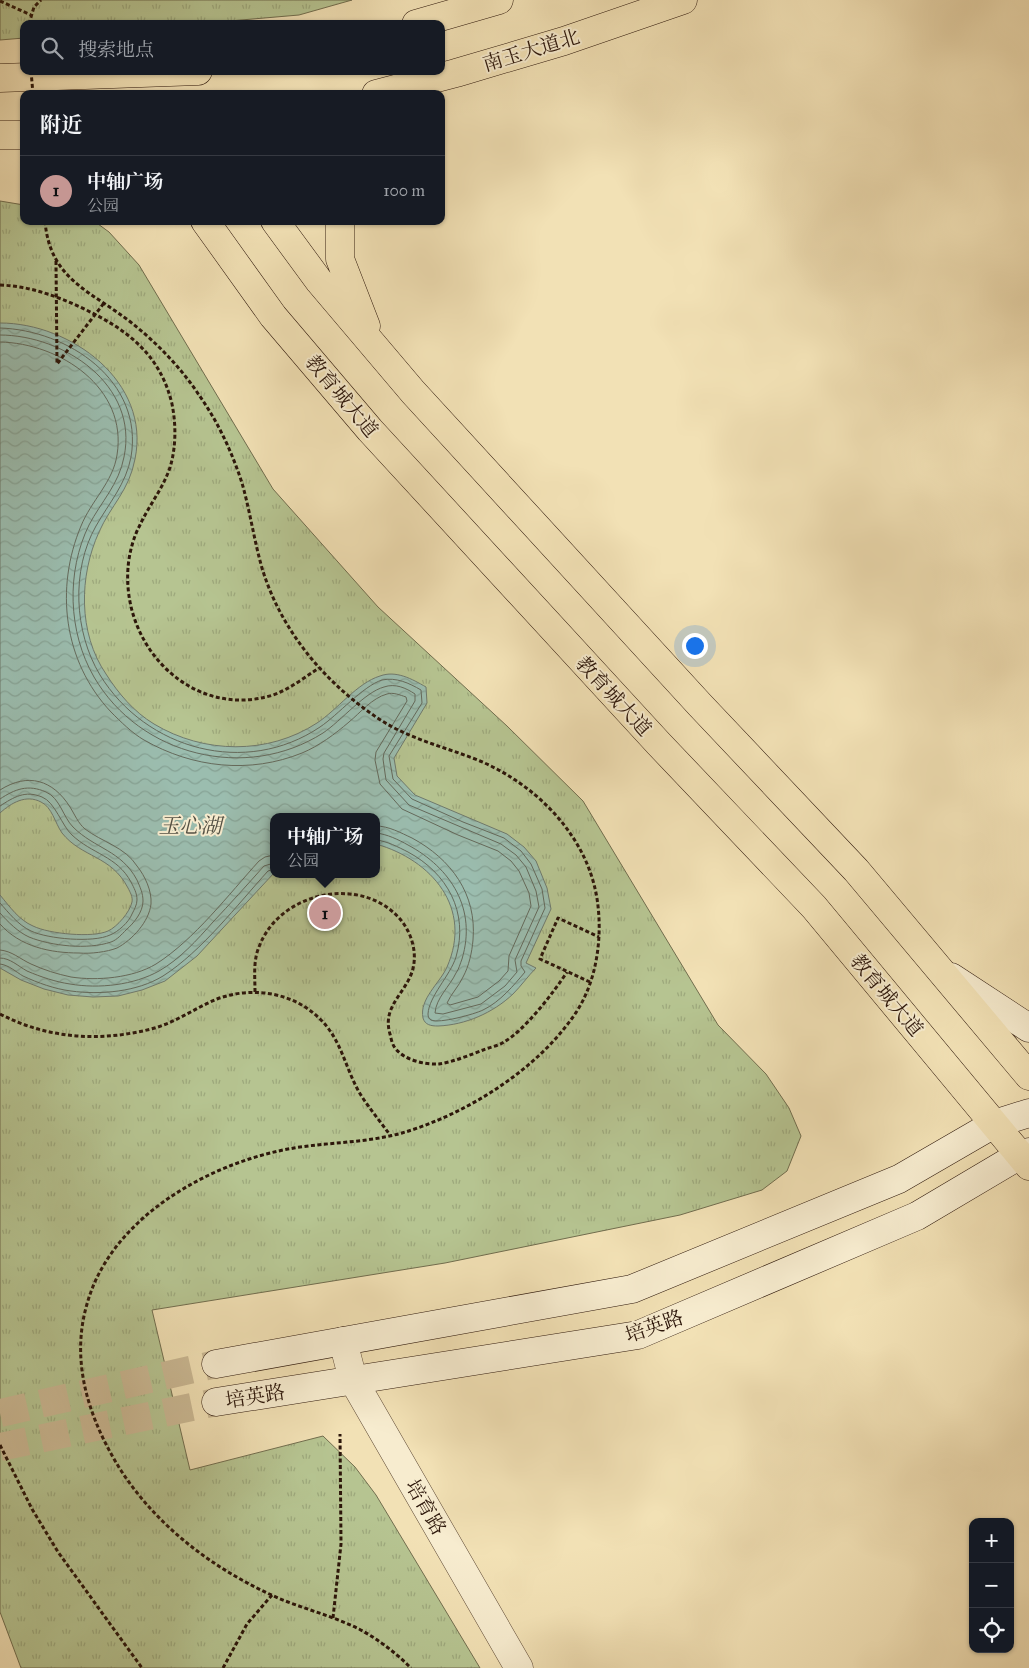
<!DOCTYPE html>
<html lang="zh">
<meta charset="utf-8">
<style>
body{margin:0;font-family:"IM FELL Great Primer","Noto Serif SC",serif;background:#242831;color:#f1f3f6}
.controls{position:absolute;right:15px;bottom:15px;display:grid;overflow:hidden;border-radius:10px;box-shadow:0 1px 4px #0004}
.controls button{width:45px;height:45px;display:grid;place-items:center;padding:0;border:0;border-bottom:1px solid #363941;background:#171b24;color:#f1f3f6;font:25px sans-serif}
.you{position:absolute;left:694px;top:645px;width:18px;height:18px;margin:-12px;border:4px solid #fff;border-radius:50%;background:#1a73e8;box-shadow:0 0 0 8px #1a73e833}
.badge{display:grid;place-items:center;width:32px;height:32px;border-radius:50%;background:#c59692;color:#111;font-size:16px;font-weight:700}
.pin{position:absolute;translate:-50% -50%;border:2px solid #fff;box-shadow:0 1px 5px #0006}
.popup{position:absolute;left:270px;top:813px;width:110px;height:65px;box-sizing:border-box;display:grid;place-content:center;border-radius:10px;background:#171b24;filter:drop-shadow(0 1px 4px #0005);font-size:16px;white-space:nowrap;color:#9ea1a6}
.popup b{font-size:19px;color:#f1f3f6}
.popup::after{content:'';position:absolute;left:50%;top:100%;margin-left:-10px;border:10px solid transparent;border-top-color:#171b24}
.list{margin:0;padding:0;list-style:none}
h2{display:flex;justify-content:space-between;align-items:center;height:65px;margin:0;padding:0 20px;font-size:21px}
h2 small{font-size:16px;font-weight:400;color:#9ea1a6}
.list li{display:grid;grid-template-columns:32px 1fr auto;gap:15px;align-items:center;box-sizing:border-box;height:70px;padding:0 20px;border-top:1px solid #363941}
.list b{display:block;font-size:19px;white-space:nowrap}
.list p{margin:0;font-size:16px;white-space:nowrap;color:#9ea1a6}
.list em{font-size:16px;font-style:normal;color:#9ea1a6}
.icon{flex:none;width:28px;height:28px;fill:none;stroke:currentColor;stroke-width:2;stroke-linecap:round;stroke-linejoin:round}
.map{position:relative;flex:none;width:1029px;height:1668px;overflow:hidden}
.search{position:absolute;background:#171b24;box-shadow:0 1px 4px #0004;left:20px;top:20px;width:425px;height:55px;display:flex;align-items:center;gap:12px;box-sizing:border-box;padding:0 18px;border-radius:10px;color:#9ea1a6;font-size:19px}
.panel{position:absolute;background:#171b24;box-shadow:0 1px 4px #0004;left:20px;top:90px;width:425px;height:135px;border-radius:10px}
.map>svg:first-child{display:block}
</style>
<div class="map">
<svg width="1029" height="1668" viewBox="0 0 1029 1668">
<defs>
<pattern id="park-tufts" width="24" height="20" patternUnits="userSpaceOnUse" patternTransform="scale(1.25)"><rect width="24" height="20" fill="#b6c491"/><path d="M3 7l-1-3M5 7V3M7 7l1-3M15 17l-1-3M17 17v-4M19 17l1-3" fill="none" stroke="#9da87c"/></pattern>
<pattern id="water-waves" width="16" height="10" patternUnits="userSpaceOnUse" patternTransform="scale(1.25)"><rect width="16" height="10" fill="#9bbdaf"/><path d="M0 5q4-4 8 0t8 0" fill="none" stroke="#86a295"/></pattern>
</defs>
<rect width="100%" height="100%" fill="#f2e1b5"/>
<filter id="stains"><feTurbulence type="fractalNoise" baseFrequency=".004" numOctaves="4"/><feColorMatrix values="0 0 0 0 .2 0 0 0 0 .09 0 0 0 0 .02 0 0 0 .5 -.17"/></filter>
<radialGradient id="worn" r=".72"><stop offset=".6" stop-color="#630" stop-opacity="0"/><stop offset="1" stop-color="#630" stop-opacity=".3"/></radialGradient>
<!-- park -->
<path fill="url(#park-tufts)" stroke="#716d4e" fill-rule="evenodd" d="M0,0H352L299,15L195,24H24V38L0,40Z
M0,201L24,205V221H94L109,232L139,265L273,489L378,607L507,726L583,801L718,1025L766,1074L789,1108L801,1136L787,1171L762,1190L680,1215L445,1263L152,1310L190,1470L323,1436L355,1467L376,1495L480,1668H21L0,1612ZM274,817H376V874H274Z"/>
<!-- water -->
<path fill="url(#water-waves)" stroke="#6f7a6d" d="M0,323C71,323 151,382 135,459C129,491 111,505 99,532C79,576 78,633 106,674C118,693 134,712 154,724C204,754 268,755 317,723C337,710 357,683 380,676C396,670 412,679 426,687L427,703L394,758L397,776L415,795L507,834L524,847L536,861L547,888L551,909L526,963L536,968C528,976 521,986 513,994C493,1013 465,1025 438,1026C431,1026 425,1025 423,1018C419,999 440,983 447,967C473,908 432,860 376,844V817H274V873L197,956L165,981L142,990L118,996L93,997L68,995L44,989L21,980L0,968V895C10,907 19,920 33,926C49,934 93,938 108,931C117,927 130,912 132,902C133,897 130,892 128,888C111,855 82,858 62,833C55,823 52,807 41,802C26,794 11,803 0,813Z"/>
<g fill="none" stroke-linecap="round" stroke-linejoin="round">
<!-- shore -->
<path stroke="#646a5c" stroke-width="1" d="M0,328C68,330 144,381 131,457C126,484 109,503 96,526C71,570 74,632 100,675C146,750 246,777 320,727C338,715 363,686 382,680C396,677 409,683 421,690L422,703L389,756L393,779L412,799L463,822L504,838L521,851L531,864L542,889L545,908L521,961V966L525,972C514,985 500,1002 483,1010C475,1014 439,1024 431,1020C429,1019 428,1017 428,1014C429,996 450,976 456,957C469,912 447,873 408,852C398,847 387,841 376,840
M0,335C64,335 139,385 124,457C119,484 101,502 89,525C66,572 68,632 94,677C140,756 246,782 323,733C341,721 365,692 384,687C395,683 406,688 415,694V701L384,753L383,759L386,780L409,805L501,844L516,855L526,867L536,891L539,907L515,960L517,972L505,986L481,1004L443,1014L435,1013C436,998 450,986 456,973C459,969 460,964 462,959C477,909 451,868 408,845C399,840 387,834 376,833
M0,342C60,343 128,388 117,455C113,482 91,501 81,526C55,588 63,661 111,712C121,722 132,733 144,740C193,768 250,774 302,753C319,746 335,734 349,722C360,713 372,698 387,694C393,692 400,695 406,697L407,701L376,752L375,760L380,784L402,809L458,835L498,851L511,861L519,871L529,893L531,906L509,956L508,971L499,981L478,997L450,1005L447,1003C451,994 459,986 463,977C469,966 472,952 473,940C477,894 451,859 412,838C401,833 389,826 376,826
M0,790C28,772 53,780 70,807C75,815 78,823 85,829C102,842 125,847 137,866C145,876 152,891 151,904C149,922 132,940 117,948C107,952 90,954 79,953C51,953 20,947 0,924
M0,799C15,789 28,784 46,792C60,798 63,817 73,827C95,849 121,850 137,880C140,887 143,893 143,901C143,912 134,923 126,930C122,934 117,940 111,942C88,950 51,946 29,937C18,932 8,922 0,913
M0,806C14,797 25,790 42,797C55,802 62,826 72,835C92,854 117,856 131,882C134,888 137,893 137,900C137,905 134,910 132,914C129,922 118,932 110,935C93,943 48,939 31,931C18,925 9,913 0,903
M0,950C12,951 20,959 31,964C44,970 57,974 71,977C97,981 133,978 156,964C194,940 229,894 259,861L265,857L274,855
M0,958C10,958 18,966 27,971C41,977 56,982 70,984C99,989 134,985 159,971C180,959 197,940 213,922C230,904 247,885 264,866L274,863
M0,964C9,965 16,972 23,976C38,983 55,989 71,991C100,995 137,992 163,976C201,952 238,904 268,871L274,869"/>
<!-- secondary-tunnel -->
<path stroke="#cab893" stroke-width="28" stroke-dasharray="28 14" stroke-linecap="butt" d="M0,1413L216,1364
M0,1447L216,1402"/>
<defs>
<path id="tertiary" d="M343,1341L353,1380L519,1668"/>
<path id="secondary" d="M951,977L1029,1028
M216,1364L632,1289L899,1179L994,1124L1029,1113
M216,1402L638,1335L917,1216L1020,1155L1029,1152"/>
<path id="primary" d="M416,24L499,0
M0,78L198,71
M376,94L456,73L564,41L683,0
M0,135H24
M205,221L273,316L370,430L659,744L814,907L1029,1166
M275,221L319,281L413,392L700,705L856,870L1029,1076
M340,221V259L366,326"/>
</defs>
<!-- tertiary casing -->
<use href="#tertiary" stroke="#5e4935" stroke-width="29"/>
<!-- secondary casing -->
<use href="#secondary" stroke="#2c160a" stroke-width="29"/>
<!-- primary casing -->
<use href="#primary" stroke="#2c160a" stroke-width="29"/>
<!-- path -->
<path stroke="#2c160a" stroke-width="3" stroke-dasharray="4 2.5" stroke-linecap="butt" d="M0,1L31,15
M29,24L34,7L41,0
M45,221C50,281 92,291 133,324C158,344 181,368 199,395C218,422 232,452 242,483C250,511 254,540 262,568C281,631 325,683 379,719C411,740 446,747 480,761C539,786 591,840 598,906C602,941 596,981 577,1011C539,1069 467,1114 402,1133C366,1143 330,1142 294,1148C210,1162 111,1217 87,1304C70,1362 89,1419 120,1469C158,1528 215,1570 278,1598C304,1609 333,1616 359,1629C378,1639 396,1653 411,1668
M0,285C28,286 54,295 80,307C125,328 160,353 172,404C176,424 176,445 171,464C165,486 149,505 140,525C133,538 129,554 128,568C122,648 193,720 273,695C290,689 305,677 319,668
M590,982L540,959L558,918L599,937
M255,992C255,977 253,961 259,947C279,892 361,874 400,919C412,933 418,954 412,972C404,995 382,1007 390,1034C391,1038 392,1044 395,1048C404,1060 425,1065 439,1064C453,1062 470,1055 483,1050C490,1047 498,1046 504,1042C525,1030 554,992 567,972
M0,1014C48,1039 100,1042 151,1029C175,1023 195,1008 217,999C252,986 293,992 320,1019C341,1039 345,1067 359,1092C368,1107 380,1121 390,1135
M0,1445L32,1509L58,1552L142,1668
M333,1618L341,1544L340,1434
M223,1668L247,1624L272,1595"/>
<!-- tertiary -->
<use href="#tertiary" stroke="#f7eccf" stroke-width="28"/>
<!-- secondary -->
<use href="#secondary" stroke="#f7eccf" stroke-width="28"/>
<!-- primary -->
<use href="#primary" stroke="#f2e1b5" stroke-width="28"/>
<!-- path-bridge -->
<path stroke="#2c160a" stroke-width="3" stroke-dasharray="4 2.5" stroke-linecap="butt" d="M31,71L33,94
M56,261L57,364L104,303"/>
</g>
<g text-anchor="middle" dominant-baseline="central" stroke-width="4" stroke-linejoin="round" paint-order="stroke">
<!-- street labels -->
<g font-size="20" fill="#2c160a" stroke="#f7eccf">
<text transform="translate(531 50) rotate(-17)">南玉大道北</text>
<text transform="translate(342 396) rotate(50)">教育城大道</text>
<text transform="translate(614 696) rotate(47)">教育城大道</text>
<text transform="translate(887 995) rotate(50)">教育城大道</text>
<text transform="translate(654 1326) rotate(-19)">培英路</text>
<text transform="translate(255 1396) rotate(-9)">培英路</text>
<text transform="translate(426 1507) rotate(60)">培育路</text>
</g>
<!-- water labels -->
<g font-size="21" font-style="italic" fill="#535044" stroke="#f7eccf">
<text x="190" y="826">玉心湖</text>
</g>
</g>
<rect width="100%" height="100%" filter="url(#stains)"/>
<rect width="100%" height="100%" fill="url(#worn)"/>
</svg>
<div class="controls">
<button>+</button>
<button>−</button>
<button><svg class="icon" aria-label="locate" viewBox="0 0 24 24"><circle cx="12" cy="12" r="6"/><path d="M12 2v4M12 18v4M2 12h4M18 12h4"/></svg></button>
</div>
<div class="you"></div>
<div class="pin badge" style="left:325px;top:913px">1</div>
<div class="popup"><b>中轴广场</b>公园</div>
<div class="search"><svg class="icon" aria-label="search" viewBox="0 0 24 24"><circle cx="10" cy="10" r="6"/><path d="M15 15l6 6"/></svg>搜索地点</div>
<section class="panel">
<h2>附近<small></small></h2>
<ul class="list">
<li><span class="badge">1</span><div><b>中轴广场</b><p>公园</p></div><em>100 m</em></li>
</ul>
</section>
</div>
